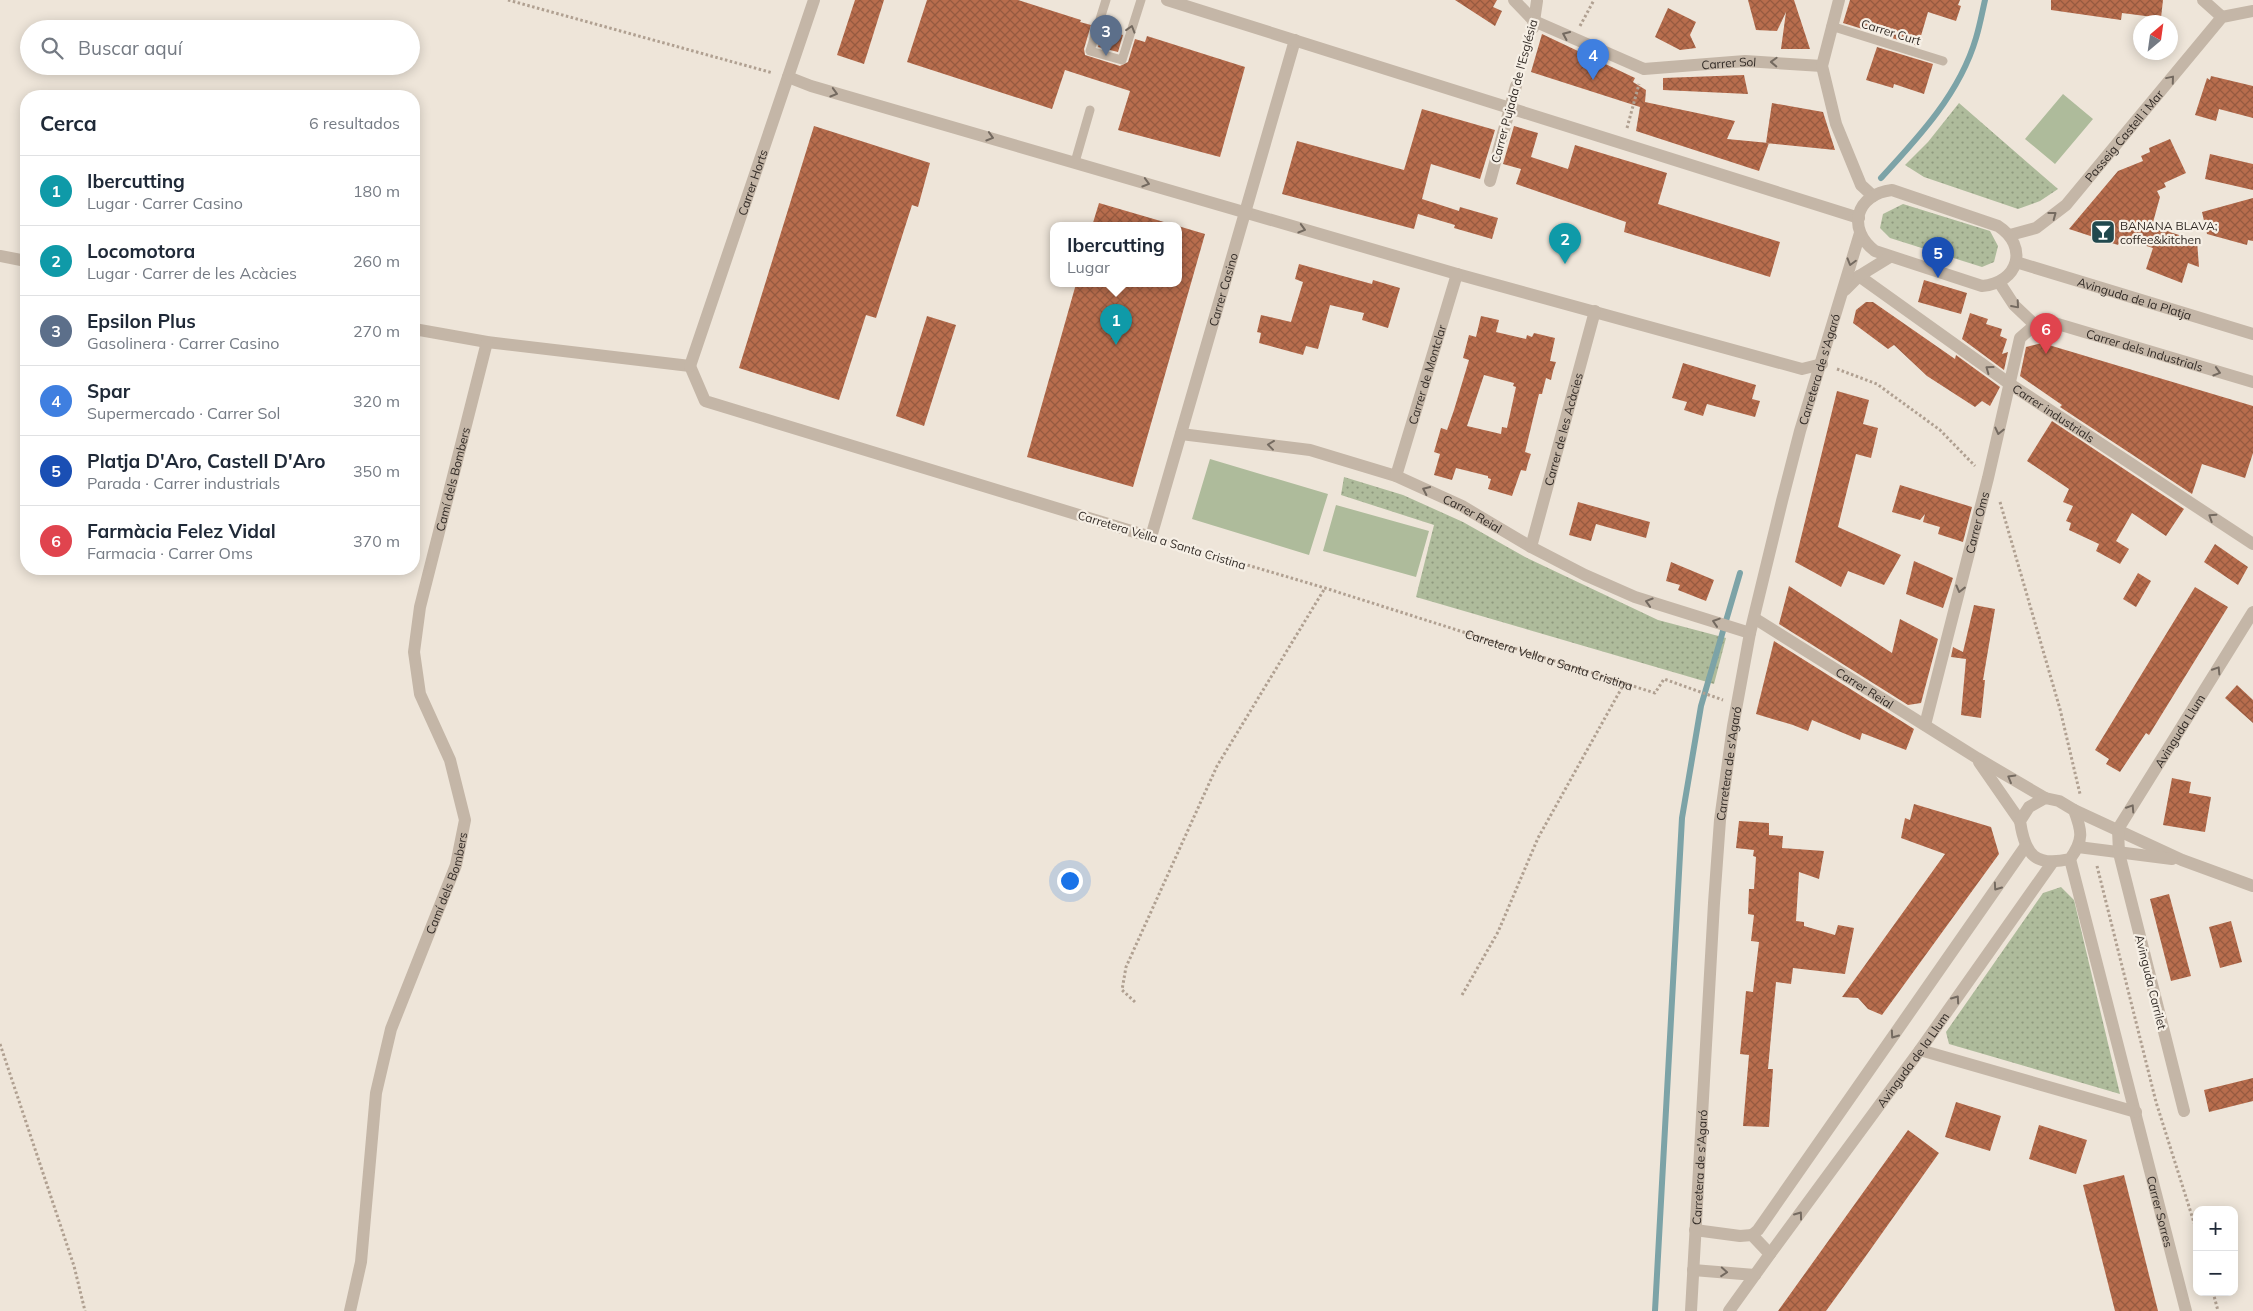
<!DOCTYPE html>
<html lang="es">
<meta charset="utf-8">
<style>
body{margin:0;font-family:Mulish,sans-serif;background:#f2f2f3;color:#1f2937}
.controls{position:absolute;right:15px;bottom:15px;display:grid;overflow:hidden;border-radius:10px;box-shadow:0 2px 12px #0003}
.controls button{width:45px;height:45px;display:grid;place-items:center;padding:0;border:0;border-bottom:1px solid #e0e1e3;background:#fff;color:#1f2937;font:25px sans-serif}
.compass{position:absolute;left:2133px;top:15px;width:45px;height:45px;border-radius:50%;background:#fff;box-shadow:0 2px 12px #0003;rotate:29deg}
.you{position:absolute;left:1069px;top:880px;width:18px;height:18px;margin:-12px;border:4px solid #fff;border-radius:50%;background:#1a73e8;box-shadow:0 0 0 8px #1a73e833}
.badge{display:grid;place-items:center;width:32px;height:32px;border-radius:50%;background:#d93025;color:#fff;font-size:16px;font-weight:700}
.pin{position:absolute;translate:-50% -41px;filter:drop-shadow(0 1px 2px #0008)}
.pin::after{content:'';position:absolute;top:26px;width:18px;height:15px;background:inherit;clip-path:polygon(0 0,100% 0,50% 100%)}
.popup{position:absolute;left:1050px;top:222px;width:132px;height:65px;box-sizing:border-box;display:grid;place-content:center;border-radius:10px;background:#fff;filter:drop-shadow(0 1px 4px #0005);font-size:16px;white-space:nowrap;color:#747a83}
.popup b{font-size:19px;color:#1f2937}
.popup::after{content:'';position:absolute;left:50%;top:100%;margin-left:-10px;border:10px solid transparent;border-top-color:#fff}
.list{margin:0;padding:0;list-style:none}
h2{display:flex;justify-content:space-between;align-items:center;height:65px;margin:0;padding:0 20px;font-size:21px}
h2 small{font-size:16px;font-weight:400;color:#747a83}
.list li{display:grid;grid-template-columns:32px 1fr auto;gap:15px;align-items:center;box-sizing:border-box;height:70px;padding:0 20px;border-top:1px solid #e0e1e3}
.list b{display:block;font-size:19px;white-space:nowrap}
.list p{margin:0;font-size:16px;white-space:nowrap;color:#747a83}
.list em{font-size:16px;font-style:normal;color:#747a83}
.icon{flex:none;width:28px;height:28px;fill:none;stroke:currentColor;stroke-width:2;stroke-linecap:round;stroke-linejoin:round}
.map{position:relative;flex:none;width:2253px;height:1311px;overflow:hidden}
.search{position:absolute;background:#fff;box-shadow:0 2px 12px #0003;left:20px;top:20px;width:400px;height:55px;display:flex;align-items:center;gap:12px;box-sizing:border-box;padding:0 18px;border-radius:28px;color:#747a83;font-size:19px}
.panel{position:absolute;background:#fff;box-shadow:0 2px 12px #0003;left:20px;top:90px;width:400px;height:485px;border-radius:20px}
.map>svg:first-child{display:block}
</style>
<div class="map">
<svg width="2253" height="1311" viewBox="0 0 2253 1311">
<defs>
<pattern id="park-dots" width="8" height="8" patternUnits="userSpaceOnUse" patternTransform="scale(1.25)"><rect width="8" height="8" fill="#aebb9b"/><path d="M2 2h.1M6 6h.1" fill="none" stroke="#8e987e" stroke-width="1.8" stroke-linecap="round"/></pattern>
<pattern id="building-cross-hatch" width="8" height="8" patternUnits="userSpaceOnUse" patternTransform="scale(1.25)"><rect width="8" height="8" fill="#b86d4d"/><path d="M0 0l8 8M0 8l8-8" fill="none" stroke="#965a40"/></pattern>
</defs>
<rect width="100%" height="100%" fill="#eee5d9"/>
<!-- park -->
<path fill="url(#park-dots)" d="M1959,103L2058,189L2040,201L2018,209L1924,177L1905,165L1928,142Z
M1903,204L1990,231L1998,246L1994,262L1982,267L1890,238L1880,228L1883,214Z
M1344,477L1403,495L1463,522L1527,558L1658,620L1726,638L1714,684L1416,597L1434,525L1341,495Z
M2061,887L2074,900L2120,1094L1949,1044L1946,1032L2043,893Z"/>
<!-- pitch -->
<path fill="#aebb9b" d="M2063,94L2093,119L2055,164L2025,139Z
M1210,459L1328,494L1309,555L1192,519Z
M1336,505L1429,531L1416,577L1323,551Z"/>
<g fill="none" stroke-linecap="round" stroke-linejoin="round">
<!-- stream -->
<path stroke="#7ca3a7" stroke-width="6" d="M1881,178C1919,137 1960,93 1976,38C1980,25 1982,13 1985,0
M1655,1311L1682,818L1701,706L1740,573"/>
</g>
<!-- building -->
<path fill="url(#building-cross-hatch)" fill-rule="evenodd" d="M855,0H884L864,64L837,55Z
M927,0H1018L1081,20L1080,22L1091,25L1084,49L1085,55L1120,66L1128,62L1135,39L1145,42L1147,36L1245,67L1220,157L1118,130L1130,91L1065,70L1052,109L907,62Z
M1455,0H1497L1493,7L1502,11L1495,26Z
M1748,0H1794L1810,49H1781L1786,12L1777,31L1756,30Z
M1850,0H1960L1958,5L1961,6L1956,21L1928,12L1918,46L1843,23Z
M2051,0H2163L2161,18L2122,13L2121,20L2051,10Z
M1668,8L1696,22L1690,35L1696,48L1680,50L1655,37Z
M1103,29L1123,35L1118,52L1098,47Z
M1542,34L1635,78L1633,82L1646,90L1645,102L1735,121L1727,139L1769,143L1759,171L1636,131L1640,107L1531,72Z
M1877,47L1933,64L1924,94L1894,84L1893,88L1866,80Z
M1744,75L1748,94L1663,90V78Z
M2211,76L2253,86V118L2219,109L2216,121L2195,115L2207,78L2210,80Z
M1772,103L1823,112L1835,150L1766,143Z
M1422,109L1495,130L1480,179L1431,164L1422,199L1459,211L1460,207L1498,218L1492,239L1454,228L1455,225L1418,214L1414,229L1282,194L1297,141L1404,170Z
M814,126L930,163L918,207L912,205L876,318L866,315L839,400L739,368Z
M1514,126L1538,133L1531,157L1568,169L1575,145L1667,173L1658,204L1780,242L1770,277L1624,232L1626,222L1516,184L1521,169L1503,164Z
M2170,139L2186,173L2164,183L2166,187L2157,191L2160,197L2152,226L2197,241L2199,267L2188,263L2182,283L2146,269L2153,248L2121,238L2118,245L2069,229L2118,171L2143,161L2141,156L2150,152L2149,148Z
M2210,154L2253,164V190L2205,179Z
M2253,198V241L2248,240L2247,245L2207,234L2202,212Z
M1099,203L1164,222L1163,226H1092Z
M1178,226L1205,234L1133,487L1027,457L1076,284H1178Z
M1299,264L1372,284L1373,280L1400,288L1388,328L1362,320L1364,313L1330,305L1318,349L1306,346L1303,355L1259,343L1261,333L1257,332L1261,315L1291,322L1303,282L1295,279Z
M1924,280L1967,293L1961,314L1918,302Z
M1866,302H1873L1955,359L1956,355L2000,387L1990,406L1982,401L1975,407L1927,376L1894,345L1888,349L1853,323L1856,310Z
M1970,313L1988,319L1986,324L2002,329L2000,336L2007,339L2002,354L2008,352L2004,370L1962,339Z
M927,316L956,325L924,426L896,416Z
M1481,316L1499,320L1496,332L1526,339L1527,335L1532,337L1534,333L1555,338L1550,361L1556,362L1553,371L1551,380L1546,378L1542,394H1539L1525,452L1531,454L1528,463L1526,471L1521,470L1512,496L1488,489L1491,479L1488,478V476L1456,468L1452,480L1434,475L1440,454L1434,452L1441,428L1447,430L1454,410L1469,360L1463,358L1469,335L1476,337ZM1484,375L1514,383L1513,386L1516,387L1507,428L1502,427L1501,434L1467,426Z
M2042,343L2253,406V453L2245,478L2202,464L2192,494L2060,407L2062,405L2020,376L2026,347Z
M1683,363L1756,385L1752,399L1760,401L1755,417L1707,404L1703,416L1684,410L1687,402L1672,398Z
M1837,391L1869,400L1863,424L1878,428L1871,458L1856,454L1838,527L1901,555L1884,585L1848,571L1841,587L1795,562Z
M2052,421L2184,509L2166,536L2132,513L2116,541L2129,549L2120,564L2096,551L2099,544L2069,530L2071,523L2066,521L2073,506L2063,502L2069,489L2027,461Z
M1900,485L1972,507L1963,542L1938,534L1940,527L1923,522L1925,514L1920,520L1892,512Z
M1578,502L1650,522L1646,538L1596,524L1591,541L1569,535Z
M2215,544L2248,567L2238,585L2204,562Z
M1914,561L1953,578L1943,608L1906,594Z
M1671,562L1714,580L1706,601L1678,590L1680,585L1666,581Z
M2138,573L2151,581L2136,607L2123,599Z
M1789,586L1892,653L1900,619L1938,639L1921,703L1908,705L1779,624Z
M2195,587L2228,607L2149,735L2146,733L2120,772L2106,764L2109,759L2095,750Z
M1974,605L1995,609L1983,680H1985L1981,718L1961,715L1966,659L1951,657L1953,647L1963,652Z
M1774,641L1914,729L1906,750L1862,733L1860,740L1812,720L1808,731L1793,725L1756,714Z
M2237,685L2253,700V723L2225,698Z
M2172,778L2191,782L2189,793L2211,797L2205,832L2163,825Z
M1914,804L1991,827L1999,854L1882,1015L1868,1009L1858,998L1842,997L1945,854L1901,838L1905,818L1910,820Z
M1739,821L1769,823V835L1783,836L1782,848L1824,851L1819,879L1799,872L1796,921L1804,922V926L1835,935L1838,925L1854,928L1845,974L1793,968L1791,984L1776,982L1768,1069H1773L1769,1127L1743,1126L1749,1055L1740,1054L1743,1024L1746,991L1753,992L1759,942L1751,941L1754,915L1748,914L1749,889H1754L1756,857L1753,856L1754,850L1736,848Z
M2169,894L2191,976L2171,981L2150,899Z
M2231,921L2242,962L2220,968L2209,927Z
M2253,1078V1101L2209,1112L2204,1090Z
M1956,1102L2001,1116L1990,1151L1945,1137Z
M2039,1125L2087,1140L2076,1174L2029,1159Z
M1908,1130L1939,1153L1863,1260L1826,1311H1778Z
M2124,1175L2158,1311H2115L2083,1185Z"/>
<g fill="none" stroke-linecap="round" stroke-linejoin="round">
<!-- path -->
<g stroke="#b0a091" stroke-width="3" stroke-dasharray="2.5 2.5" stroke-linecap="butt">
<path d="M508,0L773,73"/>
<path d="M1580,26L1594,0"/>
<path d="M1520,73L1528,43"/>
<path d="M1627,128L1639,84"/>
<path d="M1837,369L1877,384L1940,430L1975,466"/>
<path d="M2000,502L2060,709L2080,794"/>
<path id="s1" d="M1166,541L1325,588L1655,693L1664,679L1723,700"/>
<path d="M2097,866L2156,1102L2197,1232"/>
<path d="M1462,995L1498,932L1538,838L1625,682"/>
<path d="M1135,1002L1122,990L1126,967L1217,766L1325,588"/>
<path d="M0,1044L74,1266L85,1311"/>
<path d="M2213,1292L2218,1311"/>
</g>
<!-- service -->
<path stroke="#c4b6a7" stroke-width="9" d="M1106,0L1090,51L1122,60L1141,0
M1831,26L1943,61
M1075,162L1090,110"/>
<!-- pedestrian -->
<path stroke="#c4b6a7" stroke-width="12" d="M1533,28L1537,1
M1490,181L1516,86"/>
<!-- minor -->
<g stroke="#c4b6a7" stroke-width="12">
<path id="s2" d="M1514,0L1534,21L1644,69L1745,61L1822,66"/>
<path d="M1839,0L1822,66L1836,124L1861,185L1873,196"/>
<path d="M2203,0L2222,17"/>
<path d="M788,77L811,86L1457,274L1802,369L1822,364"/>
<path id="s3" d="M2010,235L2036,228L2066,205L2222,17L2253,11"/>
<path d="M0,256L26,261"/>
<path id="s4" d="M1859,276L2010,384L2253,544"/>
<path d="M1999,282L2014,305L2035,325"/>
<path id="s5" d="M2035,325L2051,322L2253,382"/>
<path d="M414,329L487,342L690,366"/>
<path id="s6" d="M690,366L705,401L1151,537L1295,40"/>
<path id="s7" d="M690,366L814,0"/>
<path id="s8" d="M1181,434L1310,450L1396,476L1462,506L1531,547L1585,575L1635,597L1750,633"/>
<path id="s9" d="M1396,476L1457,274"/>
<path id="s10" d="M1531,547L1595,311"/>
<path id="s11" d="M1754,618L1977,758L2045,798"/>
<path id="s12" d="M1925,725L1988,478L2020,338L2035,325"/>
<path d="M1979,762L2020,821"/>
<path d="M2045,798L2059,801L2074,810C2082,831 2084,840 2070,859C2035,867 2025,855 2020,821L2029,807Z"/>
<path d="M2074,810L2182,860L2253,886"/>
<path d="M2078,847L2172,859"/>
<path id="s13" d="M2070,859L2186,1311"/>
<path d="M1920,1050L2136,1112"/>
<path id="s14" d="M2184,1111L2119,853L2118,829L2253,612"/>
<path d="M1752,1235L1758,1230L2025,847"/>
<path id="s15" d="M1770,1254L1920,1050L2052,863"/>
<path id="s16" d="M350,1311L361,1262L376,1093L391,1029L456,865L465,820L450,760L420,694L414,652L420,607L487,342"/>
</g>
<!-- tertiary -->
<g stroke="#c4b6a7" stroke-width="12">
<path d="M1167,0L1859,218"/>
<path d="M1892,190L1998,226C2029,246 2019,283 1982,286L1875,251C1846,229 1856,194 1892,190Z"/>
<path id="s17" d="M2016,262L2253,334"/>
<path d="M1845,290L1859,276L1890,257"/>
<path d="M1695,1230L1740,1236L1752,1235L1770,1254L1729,1311"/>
<path d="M1693,1270L1755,1275"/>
<path id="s18" d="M1691,1311L1714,903L1720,820L1733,726L1750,633L1782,501L1800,431L1860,233"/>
</g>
</g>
<!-- one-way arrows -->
<defs><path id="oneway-chevron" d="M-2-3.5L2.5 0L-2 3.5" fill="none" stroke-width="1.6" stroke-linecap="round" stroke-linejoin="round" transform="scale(1.25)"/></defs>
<g stroke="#746a60">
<use href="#oneway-chevron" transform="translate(1131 29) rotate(-73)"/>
<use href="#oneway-chevron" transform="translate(1566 35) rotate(-156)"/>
<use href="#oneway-chevron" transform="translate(1774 62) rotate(-178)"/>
<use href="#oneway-chevron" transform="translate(2171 79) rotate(-50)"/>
<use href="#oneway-chevron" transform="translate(834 93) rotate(16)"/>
<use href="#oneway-chevron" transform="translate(990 137) rotate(17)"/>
<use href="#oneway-chevron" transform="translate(1146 183) rotate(16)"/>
<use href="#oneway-chevron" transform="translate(2053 215) rotate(-37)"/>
<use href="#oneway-chevron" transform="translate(1302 229) rotate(16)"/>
<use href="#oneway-chevron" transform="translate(1851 262) rotate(106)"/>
<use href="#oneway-chevron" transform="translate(2016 305) rotate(49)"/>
<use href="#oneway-chevron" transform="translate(1989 369) rotate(-144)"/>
<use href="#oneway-chevron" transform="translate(2217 372) rotate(17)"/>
<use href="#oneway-chevron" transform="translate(1999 431) rotate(103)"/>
<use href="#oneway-chevron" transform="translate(1271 445) rotate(-173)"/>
<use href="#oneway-chevron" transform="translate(1426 490) rotate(-155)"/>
<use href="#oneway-chevron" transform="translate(2212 517) rotate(-147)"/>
<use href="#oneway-chevron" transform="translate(1960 589) rotate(104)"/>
<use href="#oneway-chevron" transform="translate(1649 602) rotate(-163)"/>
<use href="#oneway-chevron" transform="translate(1716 622) rotate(-162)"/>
<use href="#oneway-chevron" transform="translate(2217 670) rotate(-58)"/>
<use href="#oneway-chevron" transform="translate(2011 778) rotate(-150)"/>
<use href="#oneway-chevron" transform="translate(2131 808) rotate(-57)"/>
<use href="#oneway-chevron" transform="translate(1997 887) rotate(125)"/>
<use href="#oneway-chevron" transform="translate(1956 999) rotate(-55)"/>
<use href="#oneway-chevron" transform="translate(1894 1035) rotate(125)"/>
<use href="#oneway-chevron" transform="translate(1799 1215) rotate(-54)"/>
<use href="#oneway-chevron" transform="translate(1724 1272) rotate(4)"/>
</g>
<!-- icons -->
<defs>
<symbol id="bar-square" viewBox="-11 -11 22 22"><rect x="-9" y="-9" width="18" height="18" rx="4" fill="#21494e" stroke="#f6efe5"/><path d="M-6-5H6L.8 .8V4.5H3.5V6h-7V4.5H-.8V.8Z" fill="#fff"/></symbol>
</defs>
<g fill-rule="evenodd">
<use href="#bar-square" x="2089" y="218" width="28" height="28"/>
</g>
<g text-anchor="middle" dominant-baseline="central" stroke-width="4.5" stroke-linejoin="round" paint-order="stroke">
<!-- street labels -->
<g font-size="12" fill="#322b26" stroke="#f6efe5">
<text transform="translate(1891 32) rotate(17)">Carrer Curt</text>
<text stroke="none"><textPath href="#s2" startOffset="234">Carrer Sol</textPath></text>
<text transform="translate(1514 91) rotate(-75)">Carrer Pujada de l'Església</text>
<text stroke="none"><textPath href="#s3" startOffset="155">Passeig Castell i Mar</textPath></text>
<text stroke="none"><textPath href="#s7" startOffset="194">Carrer Horts</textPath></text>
<text stroke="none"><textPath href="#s6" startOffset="762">Carrer Casino</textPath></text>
<text stroke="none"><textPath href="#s17" startOffset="124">Avinguda de la Platja</textPath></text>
<text stroke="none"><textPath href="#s5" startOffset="114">Carrer dels Industrials</textPath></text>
<text stroke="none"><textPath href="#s18" startOffset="954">Carretera de s'Agaró</textPath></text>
<text stroke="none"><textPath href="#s9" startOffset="106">Carrer de Montclar</textPath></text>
<text stroke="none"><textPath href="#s4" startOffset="238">Carrer industrials</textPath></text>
<text stroke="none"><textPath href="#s10" startOffset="122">Carrer de les Acàcies</textPath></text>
<text stroke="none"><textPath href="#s16" startOffset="862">Camí dels Bombers</textPath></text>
<text stroke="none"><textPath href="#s8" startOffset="305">Carrer Reial</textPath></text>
<text stroke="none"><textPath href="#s12" startOffset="209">Carrer Oms</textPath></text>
<text transform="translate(1162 540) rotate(17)">Carretera Vella a Santa Cristina</text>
<text stroke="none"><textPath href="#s1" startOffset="401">Carretera Vella a Santa Cristina</textPath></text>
<text stroke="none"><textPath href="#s11" startOffset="131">Carrer Reial</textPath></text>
<text stroke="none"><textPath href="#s14" startOffset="406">Avinguda Llum</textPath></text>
<text stroke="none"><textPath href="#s18" startOffset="549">Carretera de s'Agaró</textPath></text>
<text stroke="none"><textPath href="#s16" startOffset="442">Camí dels Bombers</textPath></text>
<text transform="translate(2151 982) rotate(76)">Avinguda Carrilet</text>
<text stroke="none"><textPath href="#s15" startOffset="241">Avinguda de la Llum</textPath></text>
<text stroke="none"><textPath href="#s18" startOffset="144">Carretera de s'Agaró</textPath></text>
<text stroke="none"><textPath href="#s13" startOffset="364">Carrer Sorres</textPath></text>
</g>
<!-- poi labels -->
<g font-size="12" fill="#322b26" stroke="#f6efe5" text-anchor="start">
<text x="2120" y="225">BANANA BLAVA;<tspan x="2120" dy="14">coffee&amp;kitchen</tspan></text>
</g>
</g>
</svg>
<div class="controls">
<button>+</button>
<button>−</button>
</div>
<svg class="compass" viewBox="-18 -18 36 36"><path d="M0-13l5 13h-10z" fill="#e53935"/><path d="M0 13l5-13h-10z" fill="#747a83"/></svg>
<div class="you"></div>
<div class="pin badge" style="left:1116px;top:345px;background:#0f9aa8">1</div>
<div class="popup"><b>Ibercutting</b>Lugar</div>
<div class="pin badge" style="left:1565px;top:264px;background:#0f9aa8">2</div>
<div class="pin badge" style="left:1106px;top:56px;background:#5c6f8a">3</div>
<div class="pin badge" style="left:1593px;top:80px;background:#3f7fe0">4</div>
<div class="pin badge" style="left:1938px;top:278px;background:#1a4fb4">5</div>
<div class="pin badge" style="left:2046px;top:354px;background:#e0444e">6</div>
<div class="search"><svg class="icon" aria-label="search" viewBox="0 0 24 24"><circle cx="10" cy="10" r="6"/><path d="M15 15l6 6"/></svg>Buscar aquí</div>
<section class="panel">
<h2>Cerca<small>6 resultados</small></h2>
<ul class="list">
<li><span class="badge" style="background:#0f9aa8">1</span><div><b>Ibercutting</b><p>Lugar · Carrer Casino</p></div><em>180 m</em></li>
<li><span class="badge" style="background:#0f9aa8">2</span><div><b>Locomotora</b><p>Lugar · Carrer de les Acàcies</p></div><em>260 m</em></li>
<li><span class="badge" style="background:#5c6f8a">3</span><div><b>Epsilon Plus</b><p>Gasolinera · Carrer Casino</p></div><em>270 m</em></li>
<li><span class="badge" style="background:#3f7fe0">4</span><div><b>Spar</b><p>Supermercado · Carrer Sol</p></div><em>320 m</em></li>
<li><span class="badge" style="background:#1a4fb4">5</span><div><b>Platja D'Aro, Castell D'Aro</b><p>Parada · Carrer industrials</p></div><em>350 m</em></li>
<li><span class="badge" style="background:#e0444e">6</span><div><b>Farmàcia Felez Vidal</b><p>Farmacia · Carrer Oms</p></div><em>370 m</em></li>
</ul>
</section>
</div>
